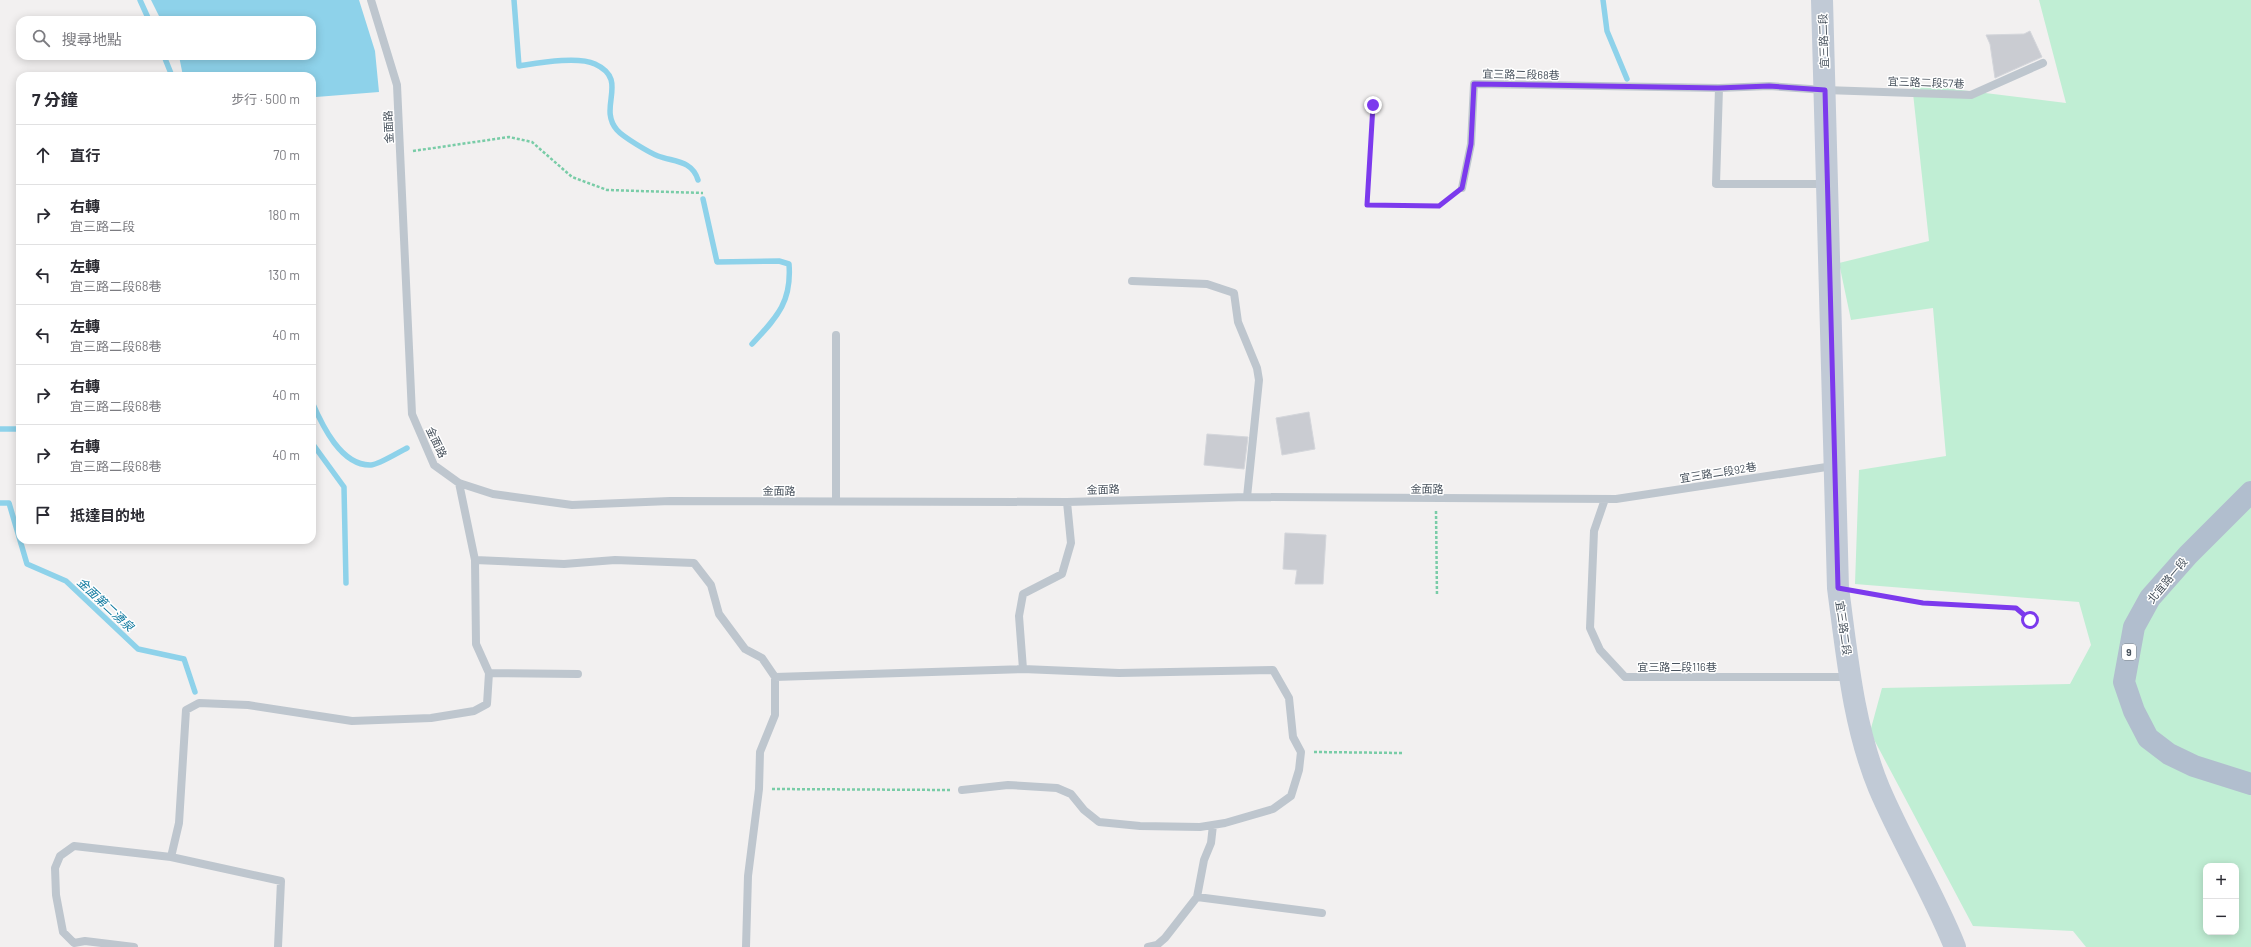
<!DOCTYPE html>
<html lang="zh-TW">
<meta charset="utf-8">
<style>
body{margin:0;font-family:Barlow,"Noto Sans TC",sans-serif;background:#f7f7f7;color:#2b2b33}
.controls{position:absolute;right:12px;bottom:12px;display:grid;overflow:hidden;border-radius:8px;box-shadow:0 2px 10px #0003}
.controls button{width:36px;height:36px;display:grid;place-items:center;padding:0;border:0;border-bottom:1px solid #e1e1e2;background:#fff;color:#2b2b33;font:20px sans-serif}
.stop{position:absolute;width:12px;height:12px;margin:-9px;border:3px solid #7c3aed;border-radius:50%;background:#fff}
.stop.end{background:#7c3aed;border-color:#fff;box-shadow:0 1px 4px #0008}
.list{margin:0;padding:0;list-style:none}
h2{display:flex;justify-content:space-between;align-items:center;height:52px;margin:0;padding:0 16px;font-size:17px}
h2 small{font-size:13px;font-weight:400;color:#7c7c81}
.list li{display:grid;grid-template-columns:26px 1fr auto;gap:12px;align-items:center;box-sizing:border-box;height:60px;padding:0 16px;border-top:1px solid #e1e1e2}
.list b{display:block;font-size:15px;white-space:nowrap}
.list p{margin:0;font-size:13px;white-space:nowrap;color:#7c7c81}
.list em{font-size:13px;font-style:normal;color:#7c7c81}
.icon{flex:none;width:22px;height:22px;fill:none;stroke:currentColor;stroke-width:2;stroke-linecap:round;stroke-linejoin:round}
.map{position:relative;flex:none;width:2251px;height:947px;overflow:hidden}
.search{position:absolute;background:#fff;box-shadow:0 2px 10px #0003;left:16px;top:16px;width:300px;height:44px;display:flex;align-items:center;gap:10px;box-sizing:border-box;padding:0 14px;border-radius:12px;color:#7c7c81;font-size:15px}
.panel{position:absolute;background:#fff;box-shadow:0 2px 10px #0003;left:16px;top:72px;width:300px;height:472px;border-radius:12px}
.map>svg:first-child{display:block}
</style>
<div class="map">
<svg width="2251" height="947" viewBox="0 0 2251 947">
<rect width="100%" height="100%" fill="#f2f0f0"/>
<!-- green -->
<path fill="#c0eed4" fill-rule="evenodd" d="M2039,0H2251V947H2086L2073,931L1973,926L1870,732L1882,688L2070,684L2091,645L2079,602L1855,584L1859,470L1946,456L1933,308L1851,320L1839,263L1929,241L1912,84L2066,103ZM2206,866H2236V932H2206Z"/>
<!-- water -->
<path fill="#8ed2ea" d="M151,0H359L375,51L379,92L316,97L315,175H312V76H183L179,56H312V20H161Z"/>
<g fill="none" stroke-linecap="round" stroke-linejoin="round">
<!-- stream -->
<path stroke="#8ed2ea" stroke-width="5.5" d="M140,0L149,20
M514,0L519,66C539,63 577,56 595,64C630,80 597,107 617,130C623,137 650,153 658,156C674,162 692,160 698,180
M1603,0L1607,31L1627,79
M164,56L172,76
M703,199L717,262L779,261L789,264C792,303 776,318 752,344
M312,402C322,425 341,466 371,465C378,465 399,452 407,448
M0,429H20
M312,443L344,487L346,583
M0,503H9L27,564L66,581L138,649L184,659L195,692"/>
</g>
<!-- building -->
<path fill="#caccd2" stroke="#d4d6db" d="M2030,31L2042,57L1995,78L1990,44L1986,35L2024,34Z
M1309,412L1315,449L1282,455L1276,418Z
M1207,434L1248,437L1244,469L1204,465Z
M1285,533L1326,535L1323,584H1295L1297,570L1283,569Z"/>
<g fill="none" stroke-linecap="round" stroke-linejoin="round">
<!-- path -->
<path stroke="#79cca7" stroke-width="2.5" stroke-dasharray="3 2" stroke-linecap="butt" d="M1373,105L1367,205L1439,206L1452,196
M413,151L509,137L532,142L572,177L607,190L703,193
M1436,511L1437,596
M1858,592L1923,603L2016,609L2030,620
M1314,752L1403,753
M772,789L951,790"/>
<!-- lane -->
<path stroke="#bec6ce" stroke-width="8" d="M371,0L397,85L412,414L434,465L459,483L493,494L572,505L670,501L1067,502L1247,497L1616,499L1833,466
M1719,88L1716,184H1826
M1462,188L1471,144L1474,84L1719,88L1769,86L1825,90L1971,95L2043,63
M1132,281L1207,284L1234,293L1238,322L1257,368L1259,380L1247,497
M459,483L475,560L564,564L615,560L694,563L711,585L719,614L745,649L762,658L775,677V715L760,752L759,789L748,876L746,947
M1605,499L1594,531L1590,628L1600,650L1625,677H1850
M836,501V335
M1023,669L1019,616L1023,594L1062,574L1071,543L1067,502
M489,673L578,674
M775,677L1023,669L1119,673L1273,670L1289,698L1293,737L1301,752L1299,770L1291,796L1273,809L1225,823L1200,827L1140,826L1099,822L1084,810L1071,794L1057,788L1008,785L962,790
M171,857L179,823L186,710L199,703L248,705L352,721L431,718L474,711L487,704L489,673L476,644L475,560
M1197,897L1322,913
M134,947L85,941L74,943L63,932L56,895L55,868L60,856L74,846L171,857L281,881L278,947
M1148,947L1157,945L1165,938L1197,897L1204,860L1211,843L1213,825"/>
<!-- secondary -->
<path stroke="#c1cad6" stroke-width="22" d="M1822,0L1838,588C1847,655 1853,725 1879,788C1902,842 1933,892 1955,947"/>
<!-- primary -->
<path stroke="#b1bece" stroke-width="22" d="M2251,492L2188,555L2150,598L2134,627L2124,682L2134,711L2148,738L2169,754L2194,766L2251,784"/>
</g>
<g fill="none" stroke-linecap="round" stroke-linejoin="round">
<!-- route -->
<path stroke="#7c3aed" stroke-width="5" d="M1373,105L1367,205L1439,206L1462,188L1471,144L1474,84L1718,88L1769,86L1825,90L1838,588L1923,603L2016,608L2030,620"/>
</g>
<g text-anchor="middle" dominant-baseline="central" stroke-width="3" stroke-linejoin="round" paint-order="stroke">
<!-- shield labels -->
<rect fill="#fff" stroke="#7f868e" stroke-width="1" x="2122" y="644" width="14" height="16" rx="3"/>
<g font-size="10" font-weight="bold" fill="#48525d">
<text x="2129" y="652">9</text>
</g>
<!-- street labels -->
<g font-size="11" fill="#48525d" stroke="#fff">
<text transform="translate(1823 41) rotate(-92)">宜三路二段</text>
<text transform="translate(1521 74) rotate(1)">宜三路二段68巷</text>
<text transform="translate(1926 82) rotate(2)">宜三路二段57巷</text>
<text transform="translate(388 127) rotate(-93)">金面路</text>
<text transform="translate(437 442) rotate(64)">金面路</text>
<text transform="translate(1718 472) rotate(-9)">宜三路二段92巷</text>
<text x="1427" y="488">金面路</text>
<text transform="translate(1103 489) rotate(-2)">金面路</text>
<text x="779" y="490">金面路</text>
<text transform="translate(2167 580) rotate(-50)">北宜路一段</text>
<text transform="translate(1844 628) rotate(82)">宜三路二段</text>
<text x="1677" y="666">宜三路二段116巷</text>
</g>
<!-- water labels -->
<g font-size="12" font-style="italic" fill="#107aa0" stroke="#fff">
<text transform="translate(106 604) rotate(43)">金面第二湧泉</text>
</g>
</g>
</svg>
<div class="controls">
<button>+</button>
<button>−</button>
</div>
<div class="stop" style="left:2030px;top:620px"></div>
<div class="stop end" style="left:1373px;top:105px"></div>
<div class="search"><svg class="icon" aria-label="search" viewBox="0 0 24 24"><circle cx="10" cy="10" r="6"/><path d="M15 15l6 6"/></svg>搜尋地點</div>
<section class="panel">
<h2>7 分鐘<small>步行 · 500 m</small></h2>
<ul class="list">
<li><svg class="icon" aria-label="ahead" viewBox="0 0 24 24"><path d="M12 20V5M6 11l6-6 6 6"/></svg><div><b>直行</b></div><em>70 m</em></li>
<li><svg class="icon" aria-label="right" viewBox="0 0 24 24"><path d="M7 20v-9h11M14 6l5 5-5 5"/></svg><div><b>右轉</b><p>宜三路二段</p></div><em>180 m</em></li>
<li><svg class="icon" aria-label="left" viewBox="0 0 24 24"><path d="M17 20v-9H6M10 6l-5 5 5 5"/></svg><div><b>左轉</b><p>宜三路二段68巷</p></div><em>130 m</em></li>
<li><svg class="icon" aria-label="left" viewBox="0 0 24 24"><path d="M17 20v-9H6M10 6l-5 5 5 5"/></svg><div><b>左轉</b><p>宜三路二段68巷</p></div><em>40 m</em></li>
<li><svg class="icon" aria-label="right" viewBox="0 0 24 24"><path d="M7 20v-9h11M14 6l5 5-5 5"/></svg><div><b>右轉</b><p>宜三路二段68巷</p></div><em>40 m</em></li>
<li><svg class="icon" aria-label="right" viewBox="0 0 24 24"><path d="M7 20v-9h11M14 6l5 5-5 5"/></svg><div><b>右轉</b><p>宜三路二段68巷</p></div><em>40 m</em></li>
<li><svg class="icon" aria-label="arrive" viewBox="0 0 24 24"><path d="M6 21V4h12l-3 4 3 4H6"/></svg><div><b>抵達目的地</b></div></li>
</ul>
</section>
</div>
